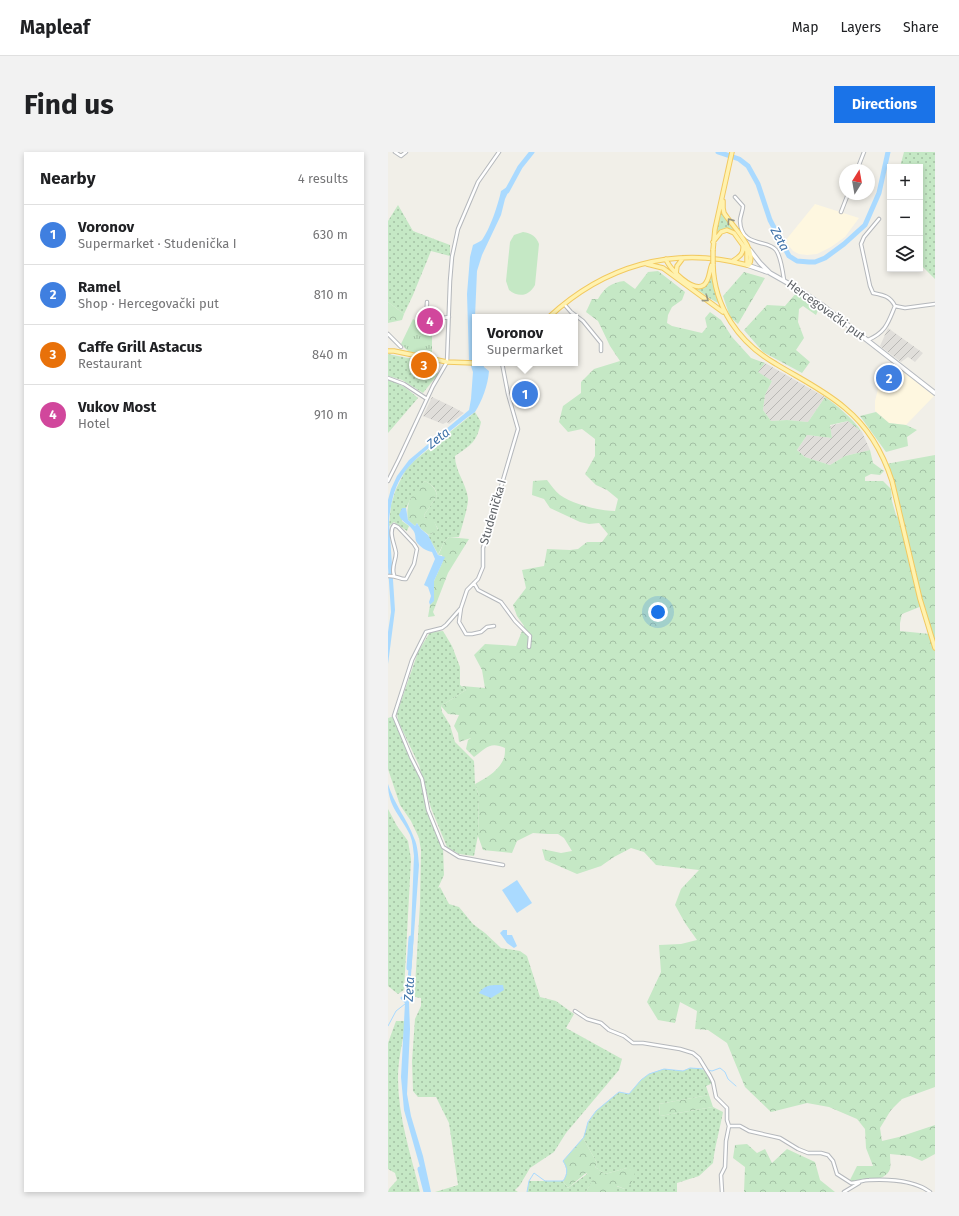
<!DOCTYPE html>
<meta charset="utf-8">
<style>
body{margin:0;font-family:"Fira Sans",sans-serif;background:#f2f2f2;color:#202124}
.controls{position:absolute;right:12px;top:12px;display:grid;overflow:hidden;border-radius:0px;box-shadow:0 2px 6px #0003}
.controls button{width:36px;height:36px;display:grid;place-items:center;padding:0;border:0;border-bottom:1px solid #e0e0e0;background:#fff;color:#202124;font:20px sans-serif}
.compass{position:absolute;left:451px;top:12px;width:36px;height:36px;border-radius:50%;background:#fff;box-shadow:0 2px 6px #0003;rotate:11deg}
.you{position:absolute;left:270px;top:460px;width:14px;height:14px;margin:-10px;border:3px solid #fff;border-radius:50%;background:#1a73e8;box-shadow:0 0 0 6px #1a73e833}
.badge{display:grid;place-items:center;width:26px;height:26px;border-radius:50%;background:#1a73e8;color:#fff;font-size:13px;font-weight:700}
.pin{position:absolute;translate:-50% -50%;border:2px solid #fff;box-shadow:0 1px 4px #0006}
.popup{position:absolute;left:84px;top:162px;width:106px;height:52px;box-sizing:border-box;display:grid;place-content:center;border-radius:0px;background:#fff;filter:drop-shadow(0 1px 3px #0005);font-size:13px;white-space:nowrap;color:#757577}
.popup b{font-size:15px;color:#202124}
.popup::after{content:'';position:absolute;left:50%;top:100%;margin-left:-8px;border:8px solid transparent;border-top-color:#fff}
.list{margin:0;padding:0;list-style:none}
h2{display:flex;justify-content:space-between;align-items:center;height:52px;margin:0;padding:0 16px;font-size:17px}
h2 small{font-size:13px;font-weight:400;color:#757577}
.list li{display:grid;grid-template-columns:26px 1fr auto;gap:12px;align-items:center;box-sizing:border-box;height:60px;padding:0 16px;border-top:1px solid #e0e0e0}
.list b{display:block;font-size:15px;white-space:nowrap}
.list p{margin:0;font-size:13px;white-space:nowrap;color:#757577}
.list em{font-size:13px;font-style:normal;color:#757577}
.icon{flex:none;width:22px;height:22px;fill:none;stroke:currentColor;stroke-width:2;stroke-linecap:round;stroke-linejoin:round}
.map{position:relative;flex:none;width:547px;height:1040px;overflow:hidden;border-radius:0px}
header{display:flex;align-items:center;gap:24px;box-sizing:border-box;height:56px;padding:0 20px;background:#fff;border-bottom:1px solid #e0e0e0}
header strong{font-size:19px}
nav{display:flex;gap:22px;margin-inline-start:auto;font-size:14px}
.intro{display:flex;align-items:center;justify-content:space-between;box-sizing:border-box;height:96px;padding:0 24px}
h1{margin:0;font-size:28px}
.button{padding:10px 18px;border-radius:0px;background:#1a73e8;color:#fff;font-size:14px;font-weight:700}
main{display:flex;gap:24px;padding:0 24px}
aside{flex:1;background:#fff;border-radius:0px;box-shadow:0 2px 6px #0003}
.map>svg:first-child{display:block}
</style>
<header>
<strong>Mapleaf</strong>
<nav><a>Map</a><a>Layers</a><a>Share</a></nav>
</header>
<div class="intro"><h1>Find us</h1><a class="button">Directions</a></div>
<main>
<aside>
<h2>Nearby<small>4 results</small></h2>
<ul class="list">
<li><span class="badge" style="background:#3f7fe0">1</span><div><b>Voronov</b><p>Supermarket · Studenička I</p></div><em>630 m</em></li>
<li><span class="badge" style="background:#3f7fe0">2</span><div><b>Ramel</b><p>Shop · Hercegovački put</p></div><em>810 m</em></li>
<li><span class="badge" style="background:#e8710a">3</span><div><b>Caffe Grill Astacus</b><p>Restaurant</p></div><em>840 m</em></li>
<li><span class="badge" style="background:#d1479c">4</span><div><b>Vukov Most</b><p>Hotel</p></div><em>910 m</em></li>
</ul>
</aside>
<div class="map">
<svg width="547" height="1040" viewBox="0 0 547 1040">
<defs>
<pattern id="industrial-furrows" width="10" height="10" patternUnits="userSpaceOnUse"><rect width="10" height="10" fill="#e0deda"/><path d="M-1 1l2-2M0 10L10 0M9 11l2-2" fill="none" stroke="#b9b8b5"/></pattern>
<pattern id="grass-dots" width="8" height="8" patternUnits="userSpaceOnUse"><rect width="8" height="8" fill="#c5e8c5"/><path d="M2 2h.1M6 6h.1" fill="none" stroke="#a3c0a4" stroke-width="1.8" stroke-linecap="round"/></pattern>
<pattern id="forest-crowns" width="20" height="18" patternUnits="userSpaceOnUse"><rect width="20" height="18" fill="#c5e8c5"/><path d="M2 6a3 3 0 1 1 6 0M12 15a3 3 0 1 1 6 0" fill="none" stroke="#a3c0a4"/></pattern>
<pattern id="park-tufts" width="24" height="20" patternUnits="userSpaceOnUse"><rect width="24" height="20" fill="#c5e8c5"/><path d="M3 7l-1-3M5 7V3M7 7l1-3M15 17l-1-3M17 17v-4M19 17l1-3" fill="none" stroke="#a3c0a4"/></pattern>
</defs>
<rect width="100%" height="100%" fill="#f1efe8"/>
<!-- commercial -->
<path fill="#fef7e0" d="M427,52L471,66L457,85L443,95L429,102L419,103L411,102L405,99L397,89Z
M508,214L546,244L518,273L501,271L487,259V249L490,237L489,234Z"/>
<!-- industrial -->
<path fill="url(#industrial-furrows)" d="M500,176L535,201L527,210L520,205L513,210L492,194Z
M377,211L437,245L420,270L399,268L383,269L375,258L377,243L384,229L369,221Z
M44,245L63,254L76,261L61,272L59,270L55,272L35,264Z
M460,269L474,280L482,298L457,304L442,313L417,305L409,298L419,283L444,286L442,274Z"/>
<!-- grass -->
<path fill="url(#grass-dots)" d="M516,0H547V127L532,112V15H512Z
M10,53L25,79L62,93V104L43,99L25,143L16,162L0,150V69Z
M334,56L361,97V103C358,89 343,67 328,81Z
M278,108C286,122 299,131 316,134L324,119L326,135L332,152L321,146L280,116L278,113Z
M0,202L30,208L31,217L51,221L35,241L14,228L0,224Z
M0,228C13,231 21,238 30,246L0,281Z
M87,260L93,270C89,290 83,293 67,304C67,319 78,331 80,346C81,352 73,378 71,385H61C54,390 55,395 50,402L40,384L50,377L46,370L37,366L36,363L49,344C48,336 44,333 37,329L23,346L18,356H14V369L21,374L19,379L6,370L1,374L3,353L8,337L18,317L27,308Z
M55,479L64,494L72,515V533L78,538L53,554L54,560L62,573L67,590L86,609L87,632L91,644L90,683L86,704L71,702L59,695L43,656L31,613L10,569L9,561L30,500L42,480Z
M6,564L34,628L41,659L55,695L56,723L50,736L52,735L61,752L71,755L85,772L97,781L113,796L132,799L139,804L152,845L168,849L186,862L178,876L234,907L231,918L178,981L166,1000L142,1016L132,1033L127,1038L130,1040H47L70,1033L61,971L48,945H30L25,939L24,909L27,867L33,854V846L27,845V834L32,752L33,698L31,686L23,669L12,653L0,617V566Z
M0,657L9,674L20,689L23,707L16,838L10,842L0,834Z
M8,869H18C15,888 10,907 10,926C10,965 23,1003 32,1040H0L1,1037L9,1028L7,1021L0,1017V891Z
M302,916C317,916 318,918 325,931L318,934L321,943L271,952L272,964L325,955L335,960C332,977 327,993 325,1011L311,1024L289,1031V1040H229L228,1034L237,1037L239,1016L217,1022L207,1015L209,1011L195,986L200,971L208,959L231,940L241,942L253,928L261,922L276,917L295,919Z
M199,1022L206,1026L198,1040H139L141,1029H175L180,1036Z"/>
<!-- forest -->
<path fill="url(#forest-crowns)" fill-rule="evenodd" d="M270,119L297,140L294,148L284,155L280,163L279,171L284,174L314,181L319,175L317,166L322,160L333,168L344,185L363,206L377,211L370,220L384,229L377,243L375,258L383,269L399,268L420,270L437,245C451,255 463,265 474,280L460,269L442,273L444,286L419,283L409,298L417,305L442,313L457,304L482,298L485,311L496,319L492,323L483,322L477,325V329H495L503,337L504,349L508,363L513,369L498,312L547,303V935L514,947L503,958L492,976L494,989L511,985L547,973V1002L534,1009L522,1004L502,1002C502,1006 503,1013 502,1017C497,1031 473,1029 461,1030L469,1014H485L478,996L477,977L469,967L441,955L419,951L383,960L357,935L339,891L320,878L307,877L309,859L292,850L287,871L270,868L259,850L273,820L271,793L293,792L309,788L297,771L287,753L293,737L311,718L268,713L256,700L243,696L226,705L213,714L189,722L157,708L154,697L173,701L184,699L176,686L170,682H159L145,681L129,689L124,701L95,698L90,684L91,644L87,632C98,626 111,619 116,606C117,603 117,599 117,596C102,589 98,596 86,605L78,597L80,588L83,586L71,590L70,581L66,574L71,563L60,562L53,554L78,538L74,534L97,536L94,518L86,503L97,492L128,494L136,474L129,464L125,453L138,436L134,418L156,414L159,397L182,398L190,397L199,390H214L220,382L211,371L201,372L192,370L162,356L156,347L144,343L145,329L159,328C163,333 167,339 172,343C184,352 212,359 227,359L230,347L219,338L208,333L197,322L207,304V287L194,277L180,280L171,270L175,254L193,241V230L206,217L232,209L222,194L210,169L198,160L204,147H210C217,135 223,131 236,129L247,137L260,120ZM534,454L542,482L512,479V471L514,462Z
M356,120L377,126L350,172L342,165L335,144Z
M409,140L432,154L428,163L415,154L411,157L410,170L416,186L408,198L422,210L414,221L375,200L356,178L379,153L397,154Z
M0,150L16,162L14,168L0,171Z
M488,260L501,271L518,273L529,278L519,285L520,294L498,300L472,264Z
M37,329C44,333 48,337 49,344L36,363L37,366L46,369L50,378L41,383L33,377L29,371L27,374L20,368C17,349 25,342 37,329Z
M61,385L81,387L60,421L45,460L47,464L40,465L42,453L46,448V429L55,409L54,403H50C55,396 53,391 61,385Z
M321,943L325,955L272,964L271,952Z
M195,986L209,1011L207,1015L217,1022L239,1016L249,1015L243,1032L237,1037L229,1034V1040H198L205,1027L198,1021L180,1036L175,1029C180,1022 179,1016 175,1009Z
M359,992L369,1001L377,997L384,1011L399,997L427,1010L432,1028L447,1040H356L357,1015L345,1006L347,993Z"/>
<!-- park -->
<path fill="url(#park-tufts)" d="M25,167L44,179V203L21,200L13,192Z"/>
<!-- pitch -->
<path fill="#c5e8c5" d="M135,80C143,81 148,84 151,92L147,133C141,144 131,146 121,138L118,129L122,90L126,83Z"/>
<!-- water -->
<path fill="#aadaff" d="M122,33L123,34L117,47L113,63L94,103L89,119L87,165V211H95L96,215L101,219C100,233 94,249 87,260C75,268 64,278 53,286C20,313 6,323 1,368L7,458L0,512V480L3,460L0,415V348L3,337L9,324L21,308L81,258L83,247L85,220L81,208L79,142L82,105L85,93C88,91 92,90 94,88C102,77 110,53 113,39Z
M14,356H18L20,368L27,374L29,371L33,377L40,383L50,403L57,405L46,429V449L42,453L41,450L43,444L40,435L36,433L47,407L44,400C39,399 31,395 28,389C27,385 28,381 24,377C20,371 14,371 11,363Z
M0,632C6,652 19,667 26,686C30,694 30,704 31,713L21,851L22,877L19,942L23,964L35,1004L43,1040H39L16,958L13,925L17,851L22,803L26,704C25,697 25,690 22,683C13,664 0,655 0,632Z
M129,728L144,751L129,761L114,738Z
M115,778H119V783H124L129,794L126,796L119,791L112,781Z
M115,833L116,838L103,846L91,841C97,832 105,833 115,833Z"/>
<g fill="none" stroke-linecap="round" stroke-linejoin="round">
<!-- stream -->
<path stroke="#aadaff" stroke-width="1" d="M0,874L8,859L17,852
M320,918L324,919L332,916L337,920L340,927L348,934
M139,1040L141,1029L146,1021L157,1029H175C180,1022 180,1016 175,1009L196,985L200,970L208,959L231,940L241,942L253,928L261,922L276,917L295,919L302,916L317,917"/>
<!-- canal -->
<path stroke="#aadaff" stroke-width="3" d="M14,846L19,851"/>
<!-- river -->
<path stroke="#aadaff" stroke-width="5" d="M330,0L351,7L360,14L370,32L382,68L401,104L409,109L421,110H427L437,106L456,92L477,73L491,41L500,0
M119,39L132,15L144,0
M21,816L23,786
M32,1017L38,1040"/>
<defs>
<path id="street" d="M7,0L13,4L18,0
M469,18L476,0
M347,45L355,54C355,59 352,64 352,69C353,96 380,87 388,98C393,105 395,121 396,128
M453,60L460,42
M39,150L38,170L40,173L46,174L54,166L61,165
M176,152L183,160L195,169L213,191V199
M507,154L517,156L547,152
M0,182L13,195
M480,188C498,180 500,171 507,154C502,144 495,143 485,141L482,134L473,92L476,85L491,67
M114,211L120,242L130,277L95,396V415L90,427L79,438L73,456L58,473L54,476L38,480L24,508L6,564L23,605L34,627L40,658L55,695L71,705L115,713
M0,226L16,232L39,247
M0,329L11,307L45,234L59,210L62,129L64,105L70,77L90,30L111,0
M0,424C9,423 12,428 18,427L26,412L29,397L26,392L10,375L6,373C0,380 7,393 8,401C8,409 3,415 6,423
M86,431L90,438L113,450L127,469L142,484L141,495
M73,456L71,470L78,482H84L93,480L99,475L106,474
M187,859L199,867L213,871L221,878L236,884L245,891H255L292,897L305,901L311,906L322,924L325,930L328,945L339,956V968L341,974H352L361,979L392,986L410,997L420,1001H433L440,1003L445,1009L449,1022L463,1031C469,1031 475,1028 481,1028C501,1027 526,1028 542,1040
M334,1040L333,1023L337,1015L338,989L341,974
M456,1040L471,1031"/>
<path id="secondary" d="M362,98L372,111L382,121L412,138L434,153L547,241
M359,113L379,120"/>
<path id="primary" d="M335,49V56L336,61C344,74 370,98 361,113
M325,98L327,77L344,0
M278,107C281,117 305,141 316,133C322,128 321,119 324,112
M345,109C351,105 356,102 355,94
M259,112L275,116L335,160
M325,112C326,155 351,191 388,212C411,226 436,238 457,256C480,275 495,301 504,329L532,447L547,496
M288,122L289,114L295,106
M161,165C216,114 285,93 359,113V99L346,81L339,78L333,80L325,90
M0,199H6L59,210L87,211"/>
</defs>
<!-- street casing -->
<use href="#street" stroke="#b5b8bc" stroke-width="4.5"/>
<!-- secondary casing -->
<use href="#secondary" stroke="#b6babf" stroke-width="5.5"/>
<!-- primary casing -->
<use href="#primary" stroke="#f2c960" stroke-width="5.5"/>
<!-- street -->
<use href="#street" stroke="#fff" stroke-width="2.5"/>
<!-- secondary -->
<use href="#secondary" stroke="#fff" stroke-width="3.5"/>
<!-- primary -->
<use href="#primary" stroke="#fff2af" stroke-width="3.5"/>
<defs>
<path id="primary-bridge" d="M325,98V112"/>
</defs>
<!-- primary-bridge casing -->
<use href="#primary-bridge" stroke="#f2c960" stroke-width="5.5" stroke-linecap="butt"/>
<!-- primary-bridge -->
<use href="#primary-bridge" stroke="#fff2af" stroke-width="3.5"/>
</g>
<!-- one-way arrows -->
<defs><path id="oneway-chevron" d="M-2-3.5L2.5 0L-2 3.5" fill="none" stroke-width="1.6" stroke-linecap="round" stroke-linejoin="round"/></defs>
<g stroke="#979581">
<use href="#oneway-chevron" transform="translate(342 69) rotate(-125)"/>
<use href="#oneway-chevron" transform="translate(318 147) rotate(36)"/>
</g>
<g text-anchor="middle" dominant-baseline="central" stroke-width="3.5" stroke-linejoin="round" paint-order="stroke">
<!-- street labels -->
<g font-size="12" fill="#5f6368" stroke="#fff">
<text transform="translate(438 158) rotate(36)">Hercegovački put</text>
<text transform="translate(105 360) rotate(-74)">Studenička I</text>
</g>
<!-- water labels -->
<g font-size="13" font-style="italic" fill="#4174aa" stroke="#fff">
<text transform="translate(392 87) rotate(62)">Zeta</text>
<text transform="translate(50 286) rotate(-38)">Zeta</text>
<text transform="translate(21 837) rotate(-87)">Zeta</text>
</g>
</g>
</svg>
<div class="controls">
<button>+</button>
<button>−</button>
<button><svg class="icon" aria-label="layers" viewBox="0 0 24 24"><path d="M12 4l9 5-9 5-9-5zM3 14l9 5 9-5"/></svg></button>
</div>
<svg class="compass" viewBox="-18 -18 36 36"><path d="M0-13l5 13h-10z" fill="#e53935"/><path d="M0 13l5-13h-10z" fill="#757577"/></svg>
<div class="you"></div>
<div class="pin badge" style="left:137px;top:242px;background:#3f7fe0">1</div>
<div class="popup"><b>Voronov</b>Supermarket</div>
<div class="pin badge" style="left:501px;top:226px;background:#3f7fe0">2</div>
<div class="pin badge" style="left:36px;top:213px;background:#e8710a">3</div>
<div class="pin badge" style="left:42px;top:169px;background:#d1479c">4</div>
</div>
</main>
